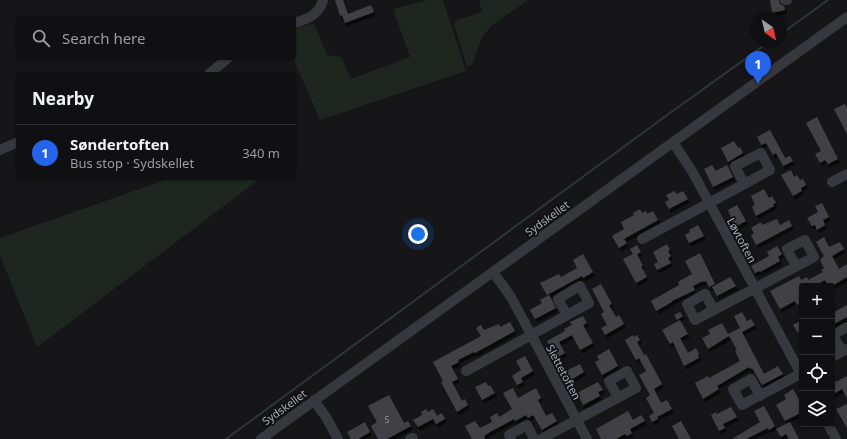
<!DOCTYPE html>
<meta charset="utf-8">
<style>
body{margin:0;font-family:"Noto Sans",sans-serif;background:#19191b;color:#f1f3f6}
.controls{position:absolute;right:12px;bottom:12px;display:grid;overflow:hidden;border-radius:4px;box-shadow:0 1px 3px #0004}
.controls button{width:36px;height:36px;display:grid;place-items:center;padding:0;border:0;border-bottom:1px solid #303032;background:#101012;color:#f1f3f6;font:20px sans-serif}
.compass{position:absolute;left:751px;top:12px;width:36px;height:36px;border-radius:50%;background:#101012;box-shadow:0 1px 3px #0004;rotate:146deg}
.you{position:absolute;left:418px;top:234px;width:14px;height:14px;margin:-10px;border:3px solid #fff;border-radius:50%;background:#1a73e8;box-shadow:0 0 0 6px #1a73e833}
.badge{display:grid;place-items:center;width:26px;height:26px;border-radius:50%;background:#2563eb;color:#fff;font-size:13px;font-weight:700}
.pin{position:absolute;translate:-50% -33px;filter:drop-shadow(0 1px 2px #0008)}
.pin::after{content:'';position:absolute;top:21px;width:14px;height:12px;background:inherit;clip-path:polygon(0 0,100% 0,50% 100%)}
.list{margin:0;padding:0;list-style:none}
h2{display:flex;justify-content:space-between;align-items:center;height:52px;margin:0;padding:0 16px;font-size:17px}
h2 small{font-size:13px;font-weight:400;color:#9c9d9f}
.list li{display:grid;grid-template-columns:26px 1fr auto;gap:12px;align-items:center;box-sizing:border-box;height:56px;padding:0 16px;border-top:1px solid #303032}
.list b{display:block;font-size:15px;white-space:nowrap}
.list p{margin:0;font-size:13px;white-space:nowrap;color:#9c9d9f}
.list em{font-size:13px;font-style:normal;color:#9c9d9f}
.icon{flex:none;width:22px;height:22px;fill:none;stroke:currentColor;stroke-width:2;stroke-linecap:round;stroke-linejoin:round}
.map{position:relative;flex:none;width:847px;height:439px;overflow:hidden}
.search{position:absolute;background:#101012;box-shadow:0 1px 3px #0004;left:16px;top:16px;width:280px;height:44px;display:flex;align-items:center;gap:10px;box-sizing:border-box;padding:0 14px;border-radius:4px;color:#9c9d9f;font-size:15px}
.panel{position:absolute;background:#101012;box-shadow:0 1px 3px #0004;left:16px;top:72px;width:280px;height:108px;border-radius:4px}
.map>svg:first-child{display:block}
</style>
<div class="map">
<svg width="847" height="439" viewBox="0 0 847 439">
<defs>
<filter id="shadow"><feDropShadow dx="2" dy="3.5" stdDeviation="0" flood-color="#0009"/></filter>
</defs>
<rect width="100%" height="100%" fill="#161618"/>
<!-- green -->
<path fill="#1e261f" d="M428,0H443L466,71L320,120L293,58H294V28L314,24L327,55L341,57L351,79L410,57L393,9Z
M479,0H528L491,26L482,37L472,65L467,67L454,24L457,20L482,12Z
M171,178H261L37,347L0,256V238Z"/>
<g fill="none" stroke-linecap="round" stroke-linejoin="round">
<!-- stream -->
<path stroke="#2c353c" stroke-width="2" d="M781,34L828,0
M226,439L663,118L769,42"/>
</g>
<!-- building -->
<path fill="#404145" filter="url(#shadow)" d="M335,0H343L348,14L371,5L374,12L345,23L342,15L340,16Z
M770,0H779L780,4L784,6L785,10L772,13Z
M845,104L847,108V134L834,109Z
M817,117L838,159L828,164L825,160L820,163L815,154L821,151L806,123Z
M770,130L785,158L790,156L793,161L783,166L776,153L773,155L766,143L761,145L757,137Z
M734,141L738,148L740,147L743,153L728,162L721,148Z
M712,165L716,171L727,165L733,177L713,187L704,169Z
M791,170L794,177L797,175L800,180L803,179L806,185L801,188L802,191L793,196L781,175Z
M764,189L769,198L772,196L776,203L773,204L774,206L756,216L752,206L755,205L751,196Z
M674,191L677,194L683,191L688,199L669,209L665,202L669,200L666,195Z
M822,203L829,217L823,220L825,225L817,230L815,225L812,226L807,218L818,212L815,206Z
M737,205L746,221L735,227L728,210Z
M640,209L642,213L646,211L647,214L653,211L658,220L624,239L627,243L619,248L612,236L624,229L621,222L634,215L633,213Z
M777,219L780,225L789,220L792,226L756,245L751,235L754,233L751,228L761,222L762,225Z
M698,225L704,236L689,243L685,235L690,232L689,230Z
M824,237L829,247L840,242L844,249L832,256L839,269L847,264V277L832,286H828L825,280L814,286H802V302L797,305L795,301L780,309L770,291L799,276L801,280L807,277L808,280L823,272L821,270L824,268L820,260L824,256L816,242Z
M667,244L670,250L668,251L671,256L668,258L671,263L657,270L654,264L658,262L653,252Z
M637,245L641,252L637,254L643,266H641L647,277L636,283L623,259L633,254L630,249Z
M777,246L782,254L778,257L780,261L760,272L759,271L755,273L751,266L769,256L767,252Z
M700,253L715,284L709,287L706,281L703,282V281L693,286L695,290L672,301V302L656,311L651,301L679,285L678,282L692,274L685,261Z
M583,254L593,272L583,278L582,276L547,295L540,283L559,274L561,277L577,268L573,260Z
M730,277L736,286L717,296L712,287Z
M601,284L612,304L609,305L616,317L619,315L624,324L605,335L601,328L607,325L601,314L604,312L592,289Z
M549,295L556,308L535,319L530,310L542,303L540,300Z
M847,305V317L832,325V313Z
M680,312L683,316L677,320L674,315Z
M742,312L747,321L751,319L755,325L742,332L734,316Z
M583,316L587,323L583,325L593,343L580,350L572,335L559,342L565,353L556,358L547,341L565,331L564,329L572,325L570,322Z
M680,320L688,334L680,338L688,353L696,348L699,354L698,355L699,358L684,366L673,342L670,344L662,330Z
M802,320V331L798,333L793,325Z
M510,322L515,331L475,353L474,352L458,360L459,362L451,366L458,379L452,382L462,401L465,399L468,405L457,412L441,382L443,381L433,362L481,336L476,328L481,325L484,330L499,324L500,327Z
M722,323L729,336L708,349L702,338L710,334L708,330Z
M740,328L764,374L778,366L783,374L762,385L752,368L750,369L749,367L717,386L719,389L703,399L695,383L708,376L709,378L740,361L735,351L737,350L728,334Z
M633,335L634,337L637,335L640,340L637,342L644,355L646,354L662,384L654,389L661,403L667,400L672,409L657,417L658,419L652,422L649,416L654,413L646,398L650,395L639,375L646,371L639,358L636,360L625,340Z
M609,349L618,366L602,375L595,362L599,360L597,356Z
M525,356L533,371L521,378L523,382L517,385L512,376L521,370L516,361Z
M580,364L584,372L569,381L564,372Z
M832,374L836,382L847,376V398L842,389L832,395Z
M486,382L488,386L490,385L495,393L482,400L475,387Z
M598,382L603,390L598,392L600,396L583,405L577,393Z
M513,388L518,398L536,388L541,398L538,400L546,416L552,413L557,421L542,430L533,415L528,418L526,415L515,421L514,419L490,432L484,436L485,439H472L465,426L475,421L480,428L492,422L490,417L497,413L499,417L512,409L503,393Z
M793,389L802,405V412L785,421L776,405L786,399L784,395Z
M389,395L404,423L408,421L411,426L387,439H378L371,426L377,422L368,406Z
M847,404V428L836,409Z
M764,406L775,426L769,430L768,428L746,439H732L760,422L754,411Z
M731,407L737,417L723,424L725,428L719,431L711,415L716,412L717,414Z
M426,409L428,412L433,409L437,416L442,413L445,419L436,424L433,419L418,427L413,420L422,415L421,412Z
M628,411L633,420L641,415L645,421L630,429L632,433L627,436L625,434L616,439H601L596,429Z
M681,421L691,439H679L672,426Z
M365,422L370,432L358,439H351L347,432Z
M790,422L799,439H789L786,434L781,437L776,429Z"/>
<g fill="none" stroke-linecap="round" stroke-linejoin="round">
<!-- minor -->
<path stroke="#37383d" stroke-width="10" d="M785,0H787
M294,23C308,19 319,15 323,0
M209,74L228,58
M673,142L692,171L802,376
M0,150L18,142
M832,182L847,174
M642,239L737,188L770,170L761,153L735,166L744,184
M493,272L511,297L587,439
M714,310L705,294L687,304L695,320L814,257L805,240L787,249L796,266
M842,351L833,335L847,327
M832,357L847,349
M466,371L589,303L580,286L558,299L567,315
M760,396L751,379L733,389L742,405C762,394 782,384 802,373
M314,400L326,417L338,439
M828,424L836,439
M261,439L847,17
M410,439L413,438V439
M511,439L509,435L527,425L534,439
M541,439L636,388L627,371L609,381L618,398"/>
</g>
<g text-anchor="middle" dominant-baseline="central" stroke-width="3.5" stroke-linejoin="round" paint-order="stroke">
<!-- number labels -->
<g font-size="9" fill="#8e929b">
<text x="387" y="419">5</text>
</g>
<!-- street labels -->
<g font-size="11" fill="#a8adb8" stroke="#111113">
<text transform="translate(547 218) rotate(-36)">Sydskellet</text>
<text transform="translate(742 240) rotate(62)">Løvtoften</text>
<text transform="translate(564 372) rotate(62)">Slettetoften</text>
<text transform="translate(284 407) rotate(-36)">Sydskellet</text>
</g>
</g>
</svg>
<div class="controls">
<button>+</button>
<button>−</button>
<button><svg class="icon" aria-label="locate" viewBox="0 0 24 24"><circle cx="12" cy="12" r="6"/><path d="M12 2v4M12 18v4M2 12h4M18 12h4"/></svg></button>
<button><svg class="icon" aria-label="layers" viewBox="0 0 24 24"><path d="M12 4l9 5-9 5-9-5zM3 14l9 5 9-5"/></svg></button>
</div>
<svg class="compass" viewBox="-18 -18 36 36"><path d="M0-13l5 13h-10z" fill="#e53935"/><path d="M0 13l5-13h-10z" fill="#9c9d9f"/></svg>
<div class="you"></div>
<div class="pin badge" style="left:758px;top:84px">1</div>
<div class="search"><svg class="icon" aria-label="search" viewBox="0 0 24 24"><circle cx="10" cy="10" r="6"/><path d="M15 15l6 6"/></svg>Search here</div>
<section class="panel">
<h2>Nearby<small></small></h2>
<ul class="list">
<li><span class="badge">1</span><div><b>Søndertoften</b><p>Bus stop · Sydskellet</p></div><em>340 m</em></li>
</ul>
</section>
</div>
